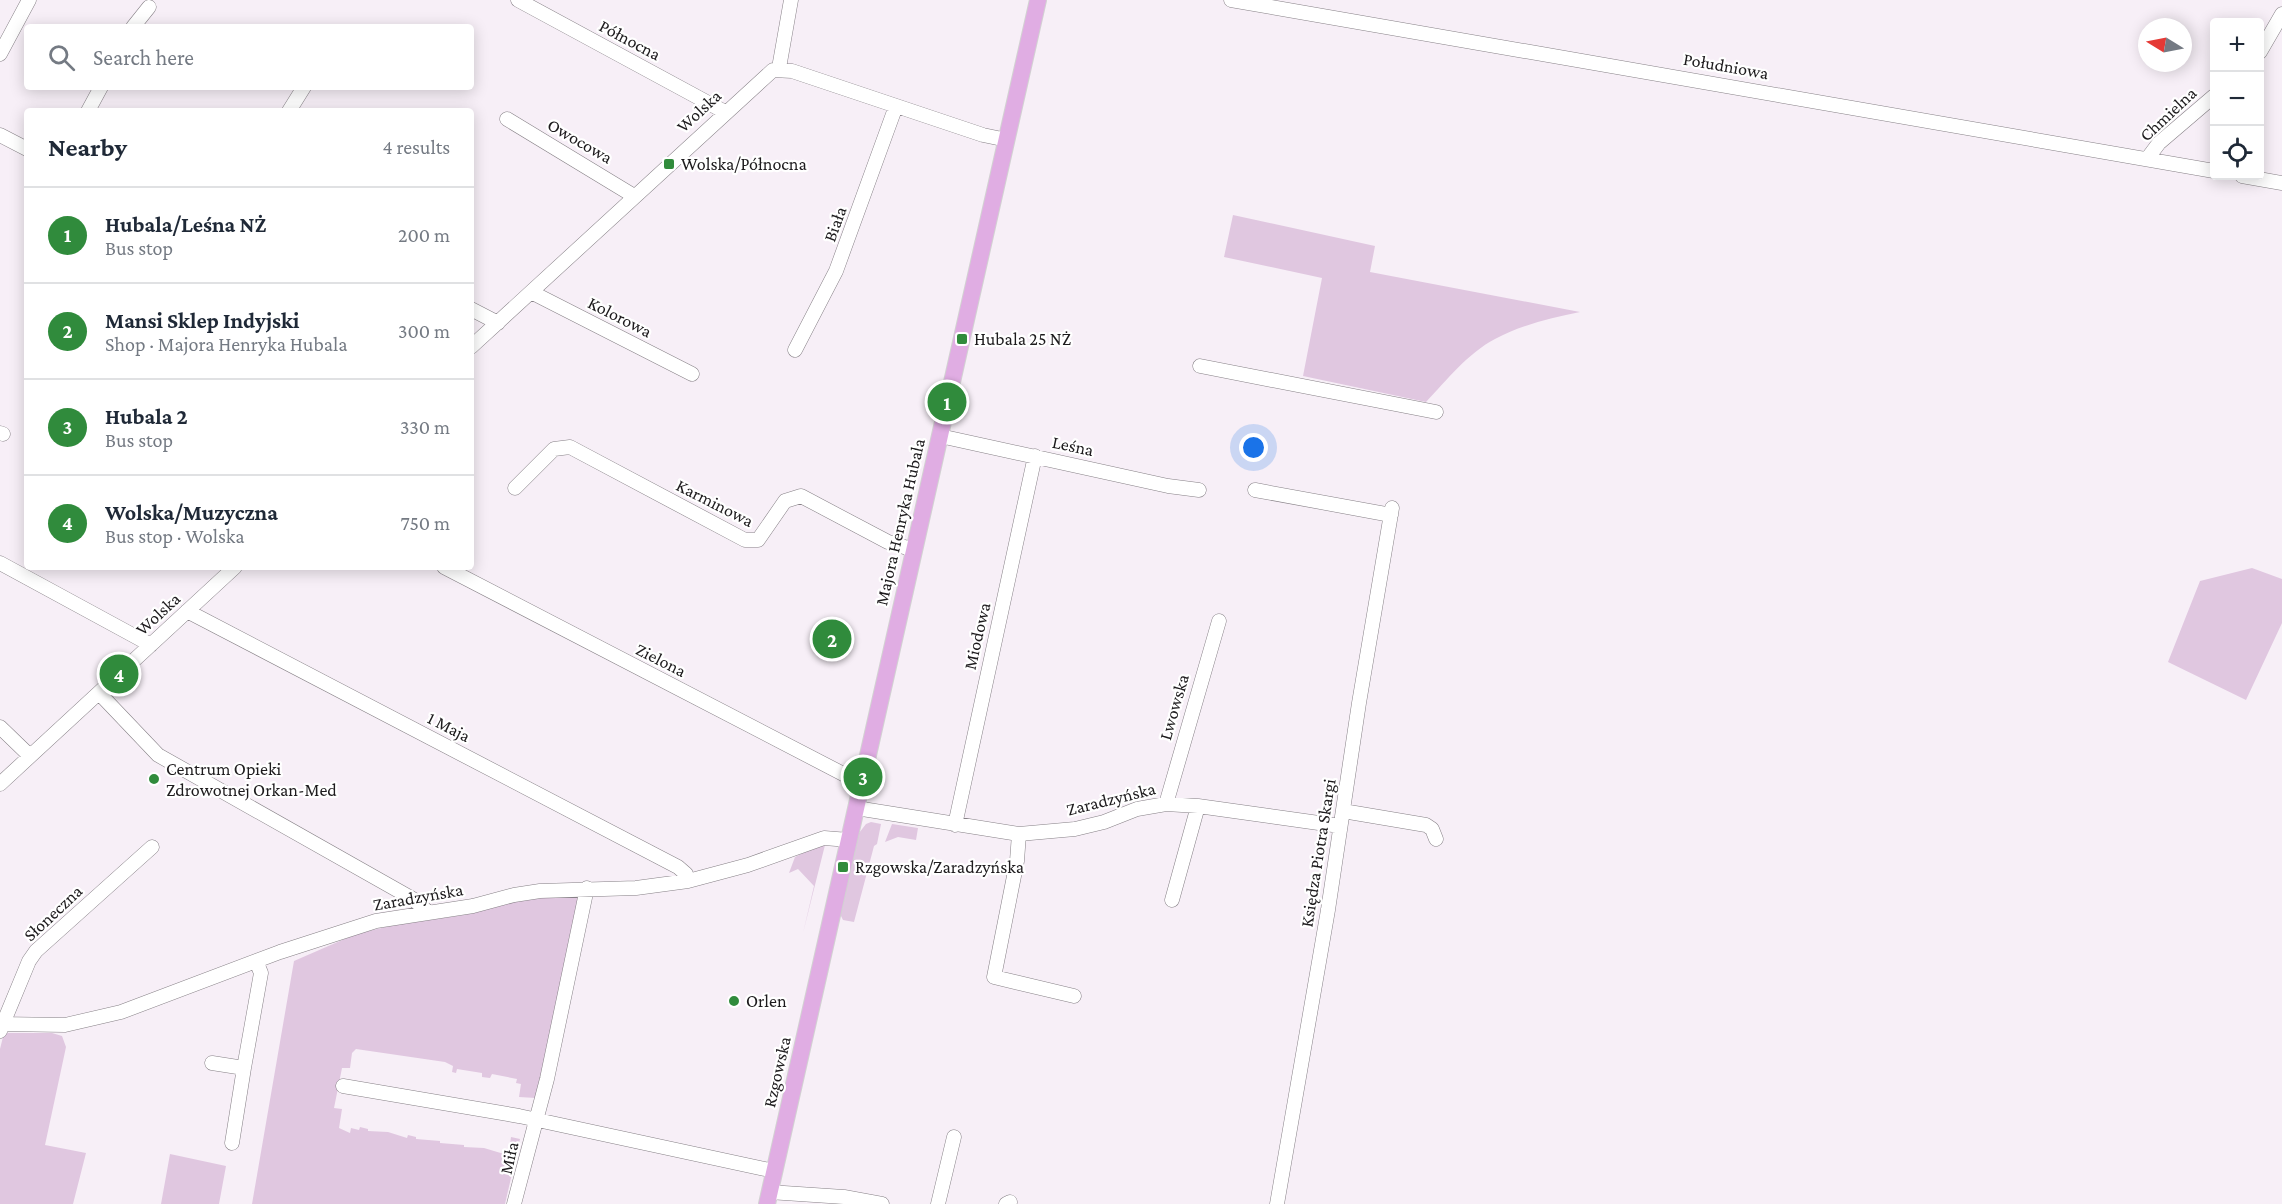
<!DOCTYPE html>
<meta charset="utf-8">
<style>
body{margin:0;font-family:"Crimson Pro",serif;background:#f6f6f7;color:#1f2937}
.controls{position:absolute;right:18px;top:18px;display:grid;overflow:hidden;border-radius:6px;box-shadow:0 3px 15px #0003}
.controls button{width:54px;height:54px;display:grid;place-items:center;padding:0;border:0;border-bottom:2px solid #e0e1e3;background:#fff;color:#1f2937;font:30px sans-serif}
.compass{position:absolute;left:2138px;top:18px;width:54px;height:54px;border-radius:50%;background:#fff;box-shadow:0 3px 15px #0003;rotate:280deg}
.you{position:absolute;left:1254px;top:448px;width:21px;height:21px;margin:-15px;border:4px solid #fff;border-radius:50%;background:#1a73e8;box-shadow:0 0 0 9px #1a73e833}
.badge{display:grid;place-items:center;width:39px;height:39px;border-radius:50%;background:#308b3c;color:#fff;font-size:20px;font-weight:700}
.pin{position:absolute;translate:-50% -50%;border:3px solid #fff;box-shadow:0 2px 6px #0006}
.list{margin:0;padding:0;list-style:none}
h2{display:flex;justify-content:space-between;align-items:center;height:78px;margin:0;padding:0 24px;font-size:26px}
h2 small{font-size:20px;font-weight:400;color:#747a83}
.list li{display:grid;grid-template-columns:39px 1fr auto;gap:18px;align-items:center;box-sizing:border-box;height:96px;padding:0 24px;border-top:2px solid #e0e1e3}
.list b{display:block;font-size:22px;white-space:nowrap}
.list p{margin:0;font-size:20px;white-space:nowrap;color:#747a83}
.list em{font-size:20px;font-style:normal;color:#747a83}
.icon{flex:none;width:33px;height:33px;fill:none;stroke:currentColor;stroke-width:2;stroke-linecap:round;stroke-linejoin:round}
.map{position:relative;flex:none;width:2282px;height:1204px;overflow:hidden}
.search{position:absolute;background:#fff;box-shadow:0 3px 15px #0003;left:24px;top:24px;width:450px;height:66px;display:flex;align-items:center;gap:15px;box-sizing:border-box;padding:0 21px;border-radius:6px;color:#747a83;font-size:22px}
.panel{position:absolute;background:#fff;box-shadow:0 3px 15px #0003;left:24px;top:108px;width:450px;height:462px;border-radius:6px}
.map>svg:first-child{display:block}
</style>
<div class="map">
<svg width="2282" height="1204" viewBox="0 0 2282 1204">
<rect width="100%" height="100%" fill="#f7eff7"/>
<!-- green -->
<path fill="#e0c7e0" d="M1233,215L1375,246L1370,272L1580,312C1551,318 1521,325 1495,339C1468,353 1447,380 1426,402L1303,376L1322,278L1224,257Z
M2252,568L2282,579V623L2246,700L2168,662L2200,581Z
M871,822L881,824L877,844L874,846L854,922L843,920L840,914L859,833L866,824Z
M892,824L918,828L916,840L898,837L885,842Z
M819,845H825L803,933L814,886L798,869L789,873L795,857Z
M535,895H579L536,1098L519,1097L521,1084L516,1083L517,1079L492,1074L490,1078L482,1077V1073L457,1069L456,1073L452,1072L453,1066L445,1062L356,1049L352,1053L350,1068H342L334,1108L342,1109L339,1128L350,1133L351,1128L359,1130L360,1127L368,1129V1131L388,1132L407,1138L408,1135L416,1137V1139L440,1141V1143L464,1145V1147L484,1148L504,1154L509,1152L511,1137L520,1139L505,1204H252L294,961L356,934L394,925L464,915Z
M4,1033H52L62,1036L66,1047L45,1145L86,1153L73,1204H0V1049Z
M170,1154L226,1166L219,1204H161Z"/>
<g fill="none" stroke-linecap="round" stroke-linejoin="round">
<defs>
<path id="minor" d="M518,0L725,112
M1231,0L2214,171
M133,27L149,7
M2260,52L2282,14
M0,54L29,0
M779,68L791,0
M88,111L101,87
M289,111L304,87
M507,119L634,196
M0,135L27,149
M2147,159L2159,143L2214,96
M2242,176L2282,183
M531,292L692,374
M471,309L498,323
M471,347L773,70L792,71L983,135L1007,140
M795,350L836,271L896,106
M1200,366L1436,412
M0,433L3,434
M940,436L1168,486L1199,490
M515,488L554,449L570,447L745,540H758L785,501L801,496L888,542L914,550
M1255,490L1391,515
M0,563L151,645
M444,567L849,777L863,781
M187,611L678,867L686,874L688,881
M99,693L158,755L413,899L429,913
M0,727L30,756
M0,784L235,567
M1166,804L1219,621
M856,808L1019,834L1075,829L1104,822L1137,809L1166,804L1198,806L1340,826
M1343,811L1426,825L1432,829L1436,839
M955,825L1035,456
M1019,834L1017,861L994,977L1074,996
M1172,900L1198,806
M0,1024L65,1025L121,1012L280,952L376,921L473,906L514,895L540,891L636,888L688,881L748,865L824,838L849,840
M0,1031L29,961L36,951L152,847
M212,1063L244,1068L261,973L256,961
M343,1086L519,1116L774,1171
M232,1143L244,1068
M769,1192L844,1197L882,1204
M514,1204L547,1079L587,888
M938,1204L954,1137
M1006,1204L1010,1202
M1277,1204L1328,910L1359,703L1392,508"/>
<path id="major" d="M767,1204L1038,0"/>
</defs>
<!-- minor casing -->
<use href="#minor" stroke="#868086" stroke-width="15"/>
<!-- major casing -->
<use href="#major" stroke="#d2d1d2" stroke-width="18"/>
<!-- minor -->
<use href="#minor" stroke="#fff" stroke-width="14"/>
<!-- major -->
<use href="#major" stroke="#e0ade3" stroke-width="16"/>
</g>
<!-- markers -->
<g fill="#308b3c" stroke="#fff" stroke-width="2">
<rect x="663" y="158" width="12" height="12" rx="3"/>
<rect x="956" y="333" width="12" height="12" rx="3"/>
<circle cx="154" cy="779" r="6"/>
<rect x="837" y="861" width="12" height="12" rx="3"/>
<circle cx="734" cy="1001" r="6"/>
</g>
<g text-anchor="middle" dominant-baseline="central" stroke-width="4.5" stroke-linejoin="round" paint-order="stroke">
<!-- street labels -->
<g font-size="18" fill="#1d1b1d" stroke="#fff">
<text transform="translate(630 40) rotate(28)">Północna</text>
<text transform="translate(1726 66) rotate(10)">Południowa</text>
<text transform="translate(699 111) rotate(-43)">Wolska</text>
<text transform="translate(2168 114) rotate(-43)">Chmielna</text>
<text transform="translate(580 141) rotate(30)">Owocowa</text>
<text transform="translate(835 224) rotate(-70)">Biała</text>
<text transform="translate(620 317) rotate(27)">Kolorowa</text>
<text transform="translate(1073 446) rotate(12)">Leśna</text>
<text transform="translate(715 503) rotate(27)">Karminowa</text>
<text transform="translate(900 522) rotate(-77)">Majora Henryka Hubala</text>
<text transform="translate(158 614) rotate(-43)">Wolska</text>
<text transform="translate(977 636) rotate(-77)">Miodowa</text>
<text transform="translate(661 660) rotate(27)">Zielona</text>
<text transform="translate(1174 707) rotate(-74)">Lwowska</text>
<text transform="translate(449 727) rotate(27)">1 Maja</text>
<text transform="translate(1111 799) rotate(-14)">Zaradzyńska</text>
<text transform="translate(1318 853) rotate(-81)">Księdza Piotra Skargi</text>
<text transform="translate(418 897) rotate(-10)">Zaradzyńska</text>
<text transform="translate(53 913) rotate(-43)">Słoneczna</text>
<text transform="translate(777 1072) rotate(-77)">Rzgowska</text>
<text transform="translate(509 1158) rotate(-77)">Miła</text>
</g>
<!-- poi labels -->
<g font-size="18" fill="#1d1b1d" stroke="#fff" text-anchor="start">
<text x="681" y="164">Wolska/Północna</text>
<text x="974" y="339">Hubala 25 NŻ</text>
<text x="166" y="769">Centrum Opieki<tspan x="166" dy="21">Zdrowotnej Orkan-Med</tspan></text>
<text x="855" y="867">Rzgowska/Zaradzyńska</text>
<text x="746" y="1001">Orlen</text>
</g>
</g>
</svg>
<div class="controls">
<button>+</button>
<button>−</button>
<button><svg class="icon" aria-label="locate" viewBox="0 0 24 24"><circle cx="12" cy="12" r="6"/><path d="M12 2v4M12 18v4M2 12h4M18 12h4"/></svg></button>
</div>
<svg class="compass" viewBox="-18 -18 36 36"><path d="M0-13l5 13h-10z" fill="#e53935"/><path d="M0 13l5-13h-10z" fill="#747a83"/></svg>
<div class="you"></div>
<div class="pin badge" style="left:947px;top:402px">1</div>
<div class="pin badge" style="left:832px;top:639px">2</div>
<div class="pin badge" style="left:863px;top:777px">3</div>
<div class="pin badge" style="left:119px;top:674px">4</div>
<div class="search"><svg class="icon" aria-label="search" viewBox="0 0 24 24"><circle cx="10" cy="10" r="6"/><path d="M15 15l6 6"/></svg>Search here</div>
<section class="panel">
<h2>Nearby<small>4 results</small></h2>
<ul class="list">
<li><span class="badge">1</span><div><b>Hubala/Leśna NŻ</b><p>Bus stop</p></div><em>200 m</em></li>
<li><span class="badge">2</span><div><b>Mansi Sklep Indyjski</b><p>Shop · Majora Henryka Hubala</p></div><em>300 m</em></li>
<li><span class="badge">3</span><div><b>Hubala 2</b><p>Bus stop</p></div><em>330 m</em></li>
<li><span class="badge">4</span><div><b>Wolska/Muzyczna</b><p>Bus stop · Wolska</p></div><em>750 m</em></li>
</ul>
</section>
</div>
